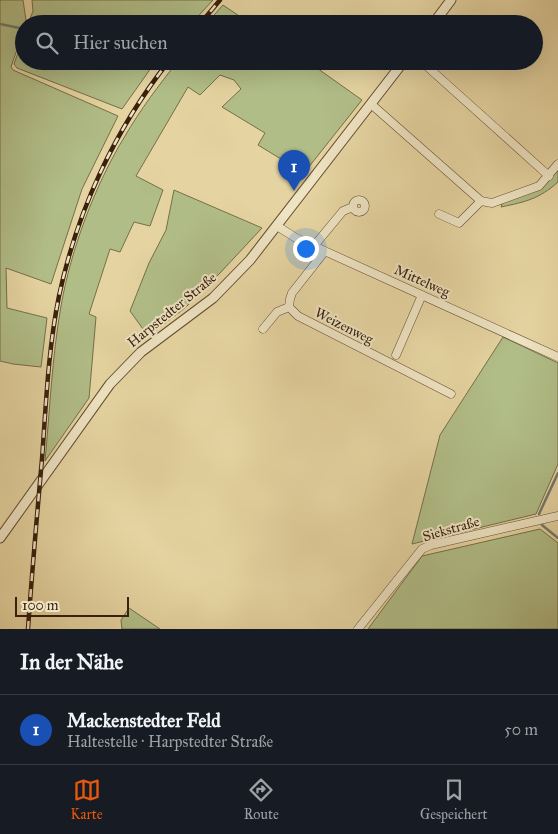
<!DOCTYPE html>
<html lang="de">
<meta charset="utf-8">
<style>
body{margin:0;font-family:"IM FELL Great Primer",serif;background:#242831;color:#f1f3f6}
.scale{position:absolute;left:15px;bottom:12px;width:114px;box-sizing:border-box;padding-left:5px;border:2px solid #3a200d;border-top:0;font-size:14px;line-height:18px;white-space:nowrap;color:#3a200d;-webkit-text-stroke:4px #eee3c2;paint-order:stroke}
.you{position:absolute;left:305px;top:248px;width:18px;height:18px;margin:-12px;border:4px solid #fff;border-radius:50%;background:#1a73e8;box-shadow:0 0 0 8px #1a73e833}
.badge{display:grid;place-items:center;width:32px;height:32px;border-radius:50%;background:#ea580c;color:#fff;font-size:16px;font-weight:700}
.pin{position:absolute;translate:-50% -41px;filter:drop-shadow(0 1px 2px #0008)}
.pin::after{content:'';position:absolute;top:26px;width:18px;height:15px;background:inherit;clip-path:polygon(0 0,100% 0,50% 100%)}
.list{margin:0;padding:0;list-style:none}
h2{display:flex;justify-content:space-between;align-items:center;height:65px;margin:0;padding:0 20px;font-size:21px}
h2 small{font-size:16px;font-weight:400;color:#9ea1a6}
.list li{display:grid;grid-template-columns:32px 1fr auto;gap:15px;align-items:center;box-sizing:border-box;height:70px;padding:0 20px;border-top:1px solid #363941}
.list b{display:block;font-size:19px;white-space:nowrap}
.list p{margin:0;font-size:16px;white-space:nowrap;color:#9ea1a6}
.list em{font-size:16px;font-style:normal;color:#9ea1a6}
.icon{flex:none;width:28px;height:28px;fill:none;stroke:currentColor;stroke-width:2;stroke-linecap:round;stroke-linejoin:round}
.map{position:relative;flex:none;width:558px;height:629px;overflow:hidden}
.search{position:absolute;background:#171b24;box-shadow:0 5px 20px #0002;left:15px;right:15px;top:15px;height:55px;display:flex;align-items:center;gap:12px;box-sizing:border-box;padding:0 18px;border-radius:28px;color:#9ea1a6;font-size:19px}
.sheet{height:135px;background:#171b24}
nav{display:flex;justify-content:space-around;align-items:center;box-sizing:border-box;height:70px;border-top:1px solid #363941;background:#171b24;font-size:14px;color:#9ea1a6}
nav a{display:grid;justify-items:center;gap:2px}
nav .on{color:#ea580c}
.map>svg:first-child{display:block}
</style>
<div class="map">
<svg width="558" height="629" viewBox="0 0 558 629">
<rect width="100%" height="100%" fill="#e5d4a1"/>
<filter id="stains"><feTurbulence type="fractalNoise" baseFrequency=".004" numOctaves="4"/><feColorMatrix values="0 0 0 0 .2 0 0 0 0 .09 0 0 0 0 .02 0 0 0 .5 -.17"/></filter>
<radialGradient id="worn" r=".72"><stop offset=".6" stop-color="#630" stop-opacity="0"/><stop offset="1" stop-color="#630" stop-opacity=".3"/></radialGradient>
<!-- green -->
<path fill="#b1bd87" stroke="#766e4a" d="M0,0H23L26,20L25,24H24V29L11,67L13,70L118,116L82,189L51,284L6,268L7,308L47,318L41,367L13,364L0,361Z
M32,0H213L191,24H28L33,11Z
M223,5L251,24H206Z
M24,36V61H156L122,109L17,68L14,64Z
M178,61H307L362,100L304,173L258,145L265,133L222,107L241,89L234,80L220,75L200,95L188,87L136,176L163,190L150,226L134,222L120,252L110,249L89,314L96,317L89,398L45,461C50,409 52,357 61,306C71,249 95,185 125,136C140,110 159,85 178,61Z
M558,166V182C539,199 525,202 501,207L503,201L540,188Z
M174,190L262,228L221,272L185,308L148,336L130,311L149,263L166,230Z
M503,337L558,363V464L536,514L412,544L440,435Z
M540,529L558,543V629H368L422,556Z
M129,608L160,629H122L121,620Z"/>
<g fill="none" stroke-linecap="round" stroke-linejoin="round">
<!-- stream -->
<path stroke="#727b6d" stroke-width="2.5" d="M0,24L24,29
M539,514L558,473
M542,525L558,538"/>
<defs>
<path id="minor" d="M421,61L549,176
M371,104L481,201L492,203L539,186L558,164
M353 206a6 6 0 1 1 12 0a6 6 0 1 1-12 0Z
M439,214L459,223L481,201
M277,226L296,238L558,357
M314,246L343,211L353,207
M325,251L292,293L290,299L289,307L298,316L451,394
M263,329L277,312L289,307
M396,355L422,295
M358,629L422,549L431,545L558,516"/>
<path id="tertiary" d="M433,24L451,0
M0,538L110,384L141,352L213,298L250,260L404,61"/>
</defs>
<!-- minor casing -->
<use href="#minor" stroke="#654d32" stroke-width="9"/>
<!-- tertiary casing -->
<use href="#tertiary" stroke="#654d32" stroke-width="11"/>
<!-- minor -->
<use href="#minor" stroke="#eee3c2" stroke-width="8"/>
<!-- tertiary -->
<use href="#tertiary" stroke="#eee3c2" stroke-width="9"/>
<defs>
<path id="rail" d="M200,24L220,0
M28,629C32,572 37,515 42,459C46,405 48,350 59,296C77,211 115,129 169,61"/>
</defs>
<!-- rail casing -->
<use href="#rail" stroke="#3a200d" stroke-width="4.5"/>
<!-- rail -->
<use href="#rail" stroke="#eee3c2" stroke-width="2.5" stroke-dasharray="8" stroke-linecap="butt"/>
</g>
<g text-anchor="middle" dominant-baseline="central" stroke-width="4" stroke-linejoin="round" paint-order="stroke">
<!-- street labels -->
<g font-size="14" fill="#3a200d" stroke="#eee3c2">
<text transform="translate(422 281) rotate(24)">Mittelweg</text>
<text transform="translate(172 310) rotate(-39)">Harpstedter Straße</text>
<text transform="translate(344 326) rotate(27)">Weizenweg</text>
<text transform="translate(451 529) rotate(-16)">Siekstraße</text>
</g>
</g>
<rect width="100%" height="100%" filter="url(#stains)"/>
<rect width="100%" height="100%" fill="url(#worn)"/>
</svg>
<div class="scale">100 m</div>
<div class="you"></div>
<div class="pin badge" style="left:294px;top:191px;background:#1a4fb4">1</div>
<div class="search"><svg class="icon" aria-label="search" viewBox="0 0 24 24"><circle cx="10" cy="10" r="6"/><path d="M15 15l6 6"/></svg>Hier suchen</div>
</div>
<section class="sheet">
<h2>In der Nähe<small></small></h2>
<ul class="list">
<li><span class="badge" style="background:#1a4fb4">1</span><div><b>Mackenstedter Feld</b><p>Haltestelle · Harpstedter Straße</p></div><em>50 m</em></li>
</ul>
</section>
<nav>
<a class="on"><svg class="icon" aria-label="map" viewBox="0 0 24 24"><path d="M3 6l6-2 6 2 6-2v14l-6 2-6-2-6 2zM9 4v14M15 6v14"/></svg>Karte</a>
<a><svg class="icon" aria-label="directions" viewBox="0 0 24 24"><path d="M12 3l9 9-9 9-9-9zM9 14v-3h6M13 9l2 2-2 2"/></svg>Route</a>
<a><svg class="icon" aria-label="saved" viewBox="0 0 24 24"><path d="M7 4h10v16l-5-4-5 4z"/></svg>Gespeichert</a>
</nav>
